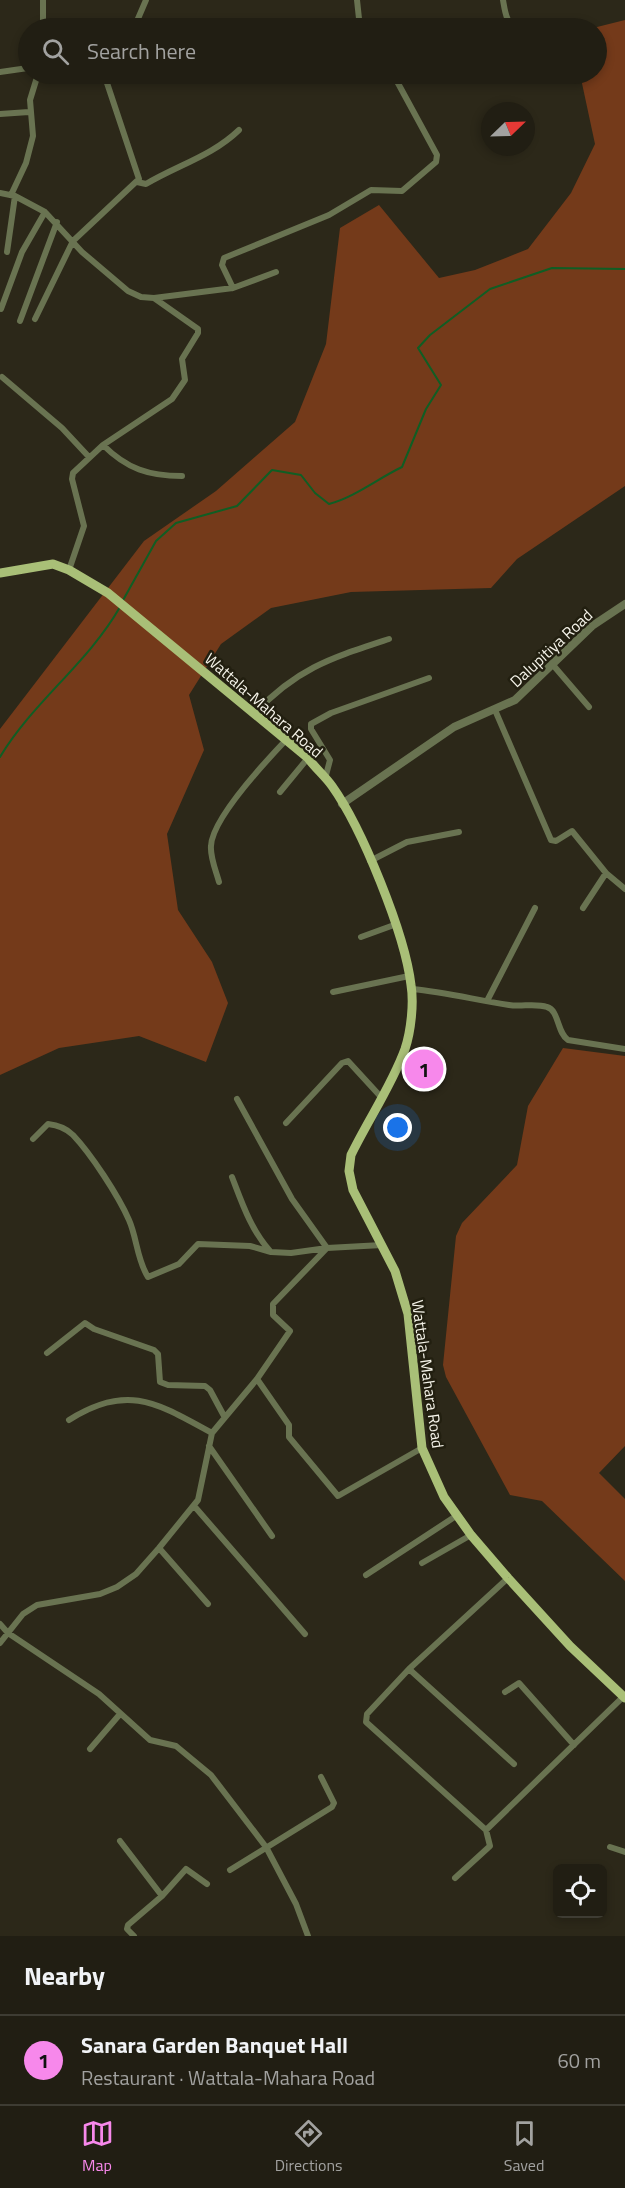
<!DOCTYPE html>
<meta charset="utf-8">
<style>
body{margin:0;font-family:"Titillium Web",sans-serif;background:#29271c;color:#f1f3f6}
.controls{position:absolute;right:18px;bottom:18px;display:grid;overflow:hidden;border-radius:9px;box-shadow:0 3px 9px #0003}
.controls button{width:54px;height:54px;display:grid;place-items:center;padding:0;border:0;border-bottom:2px solid #3e3c33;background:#211e13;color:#f1f3f6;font:30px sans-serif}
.compass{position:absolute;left:481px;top:102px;width:54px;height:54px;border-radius:50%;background:#211e13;box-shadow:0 3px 9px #0003;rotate:67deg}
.you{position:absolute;left:398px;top:1128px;width:21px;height:21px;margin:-15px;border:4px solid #fff;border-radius:50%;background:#1a73e8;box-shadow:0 0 0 9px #1a73e833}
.badge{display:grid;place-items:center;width:39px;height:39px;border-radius:50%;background:#f788eb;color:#111;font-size:20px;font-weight:700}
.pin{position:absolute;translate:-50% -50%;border:3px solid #fff;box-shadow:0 2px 6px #0006}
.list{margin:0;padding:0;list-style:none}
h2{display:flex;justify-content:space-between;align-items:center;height:78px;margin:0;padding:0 24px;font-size:26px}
h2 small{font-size:20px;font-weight:400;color:#a2a2a0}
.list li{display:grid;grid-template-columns:39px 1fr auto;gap:18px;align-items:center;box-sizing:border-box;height:90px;padding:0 24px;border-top:2px solid #3e3c33}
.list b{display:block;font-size:22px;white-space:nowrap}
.list p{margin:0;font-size:20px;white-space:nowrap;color:#a2a2a0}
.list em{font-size:20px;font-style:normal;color:#a2a2a0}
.icon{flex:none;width:33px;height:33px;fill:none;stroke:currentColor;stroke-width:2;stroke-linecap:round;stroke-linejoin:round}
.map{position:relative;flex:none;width:625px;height:1936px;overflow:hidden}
.search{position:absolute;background:#211e13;box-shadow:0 3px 9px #0003;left:18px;right:18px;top:18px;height:66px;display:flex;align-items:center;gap:15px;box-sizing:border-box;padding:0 21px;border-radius:33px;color:#a2a2a0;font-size:22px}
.sheet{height:168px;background:#211e13}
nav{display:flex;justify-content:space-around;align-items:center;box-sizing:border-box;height:84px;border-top:2px solid #3e3c33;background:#211e13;font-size:16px;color:#a2a2a0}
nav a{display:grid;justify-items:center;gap:3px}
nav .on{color:#f788eb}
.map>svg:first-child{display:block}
</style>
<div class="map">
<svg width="625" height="1936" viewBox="0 0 625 1936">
<rect width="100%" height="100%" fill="#2c2819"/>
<!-- green -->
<path fill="#743a1a" d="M625,20V486L517,559L491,588L351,592L271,608L221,644L189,695L204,750L167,834L178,910L212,962L228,1003L206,1062L139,1036L59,1048L0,1075V729L144,541L216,491L295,422L326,344L340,228L379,205L439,278L475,270L528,249L571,193L595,144L580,74H596V28H593Z
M563,1048L625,1056V1446L599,1473L625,1499V1581L542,1501L510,1495L446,1377L443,1365L456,1236L462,1223L517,1165L528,1106Z"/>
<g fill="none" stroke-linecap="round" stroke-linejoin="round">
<!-- stream -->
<path stroke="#0f5e24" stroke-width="2" d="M122,602L156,541L176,523L237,506L272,470L301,475L315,493L329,504C355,497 377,479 402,467L426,409L441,385L418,348L430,335L490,289L552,268L625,269
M0,757C33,702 88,663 120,607"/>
<!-- minor -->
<path stroke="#697351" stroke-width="6" d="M43,0V28
M357,0L360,28
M503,0C505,11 506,24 517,28
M134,28L146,0
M0,72L28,68
M0,114L29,112
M137,182L146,184C178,165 212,156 239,130
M0,193L15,196L45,212L82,252L128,291L141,297L154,298L198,329V333L182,359L185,380L172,399L103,445L73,473L72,479L84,526L69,570
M11,195L26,163L33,136L30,100L38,74
M7,252L15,196
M233,288L222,265L224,258L329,215L371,190L402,191L436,162L437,155L393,74
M154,298L233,288L276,272
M1,309L22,252L45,212
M35,319L73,241L139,179L104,74
M20,321L57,222
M2,377L62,428L89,457
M103,445C127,469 149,476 182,476
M553,665L589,707
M495,710L551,840L556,841L572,831L606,873
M254,714C297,668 331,658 389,639
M325,779L330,760L311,729V724L331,713L429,678
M280,792L308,758
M370,861L407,842L459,832
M219,882C216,871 210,857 211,846C212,819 267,760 286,740
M583,908L606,873L625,889
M361,937L394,925
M412,989C445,992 476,1000 509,1005C521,1007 536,1003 547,1007C559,1010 557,1033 568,1040L625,1049
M333,992L409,976
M487,1001L535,908
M286,1123L342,1063L348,1061L381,1097
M33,1139L48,1124C57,1125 66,1128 73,1135C91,1154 118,1195 129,1220C137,1238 137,1260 148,1277L179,1264L198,1244L250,1246L271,1252L291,1253L327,1248L292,1199L237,1099
M232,1177C242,1203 251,1230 270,1251
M47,1353L85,1323L94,1329L154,1350L158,1354L160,1382L168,1385L205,1386L210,1390L224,1416
M257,1379L289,1425V1437L338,1496L422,1448
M69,1420C128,1383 157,1403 212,1433
M209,1446L272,1536
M195,1507L305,1634
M159,1548L208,1604
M422,1563L471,1535
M366,1575L456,1516
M508,1578L409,1669L367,1714L366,1722L486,1830L623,1697
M0,1624L8,1633L99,1694L150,1740L176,1746L211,1775L266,1847L296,1904L308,1936
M0,1643L23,1614L37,1605L100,1594L117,1587L136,1574L159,1548L198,1500L212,1433L257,1379L290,1331L273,1315V1304L327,1248L382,1245
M409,1669L514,1764
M505,1692L519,1683L574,1745
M90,1749L120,1714
M120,1841L162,1896
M610,1847L625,1852
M230,1870L332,1807L334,1803L321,1777
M455,1878L490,1846L486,1830
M134,1936L127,1929L128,1925L162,1896L186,1869L207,1884"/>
<!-- tertiary -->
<path stroke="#697351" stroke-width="8" d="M342,804L454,727L515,700L592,626L625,604"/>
<!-- primary -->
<path stroke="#a9bf77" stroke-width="9" d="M0,573L53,564L69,570L108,593L308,758C315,768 325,776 332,786C362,828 405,934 411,985C414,1003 411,1031 405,1049C392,1085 368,1120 351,1155L349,1171L353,1190L395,1271L408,1314L422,1448L444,1497L471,1535L508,1578L570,1646L625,1698"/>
</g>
<g text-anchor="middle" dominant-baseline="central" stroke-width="5" stroke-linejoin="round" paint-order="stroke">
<!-- street labels -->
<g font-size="16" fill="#f6f4ea" stroke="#221f10">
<text transform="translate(551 648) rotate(-43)">Dalupitiya Road</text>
<text transform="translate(264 705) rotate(41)">Wattala-Mahara Road</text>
<text transform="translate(428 1374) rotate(82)">Wattala-Mahara Road</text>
</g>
</g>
</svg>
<div class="controls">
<button><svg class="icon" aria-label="locate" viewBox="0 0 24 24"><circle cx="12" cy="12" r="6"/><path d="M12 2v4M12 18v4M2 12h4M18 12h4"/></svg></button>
</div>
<svg class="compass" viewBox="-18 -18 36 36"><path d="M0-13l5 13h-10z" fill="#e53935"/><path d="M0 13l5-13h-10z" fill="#a2a2a0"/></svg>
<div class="you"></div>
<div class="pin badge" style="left:424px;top:1069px">1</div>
<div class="search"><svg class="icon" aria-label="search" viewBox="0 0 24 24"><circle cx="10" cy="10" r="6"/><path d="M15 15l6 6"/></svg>Search here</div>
</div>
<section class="sheet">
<h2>Nearby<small></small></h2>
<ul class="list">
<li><span class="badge">1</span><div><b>Sanara Garden Banquet Hall</b><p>Restaurant · Wattala-Mahara Road</p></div><em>60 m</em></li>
</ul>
</section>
<nav>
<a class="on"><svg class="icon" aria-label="map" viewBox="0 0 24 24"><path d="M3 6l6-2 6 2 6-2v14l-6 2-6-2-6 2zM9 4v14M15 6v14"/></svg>Map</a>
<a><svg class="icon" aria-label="directions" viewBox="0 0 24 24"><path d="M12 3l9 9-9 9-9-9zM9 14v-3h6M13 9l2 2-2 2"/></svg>Directions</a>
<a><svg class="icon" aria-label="saved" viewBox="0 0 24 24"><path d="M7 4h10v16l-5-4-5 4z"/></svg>Saved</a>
</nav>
